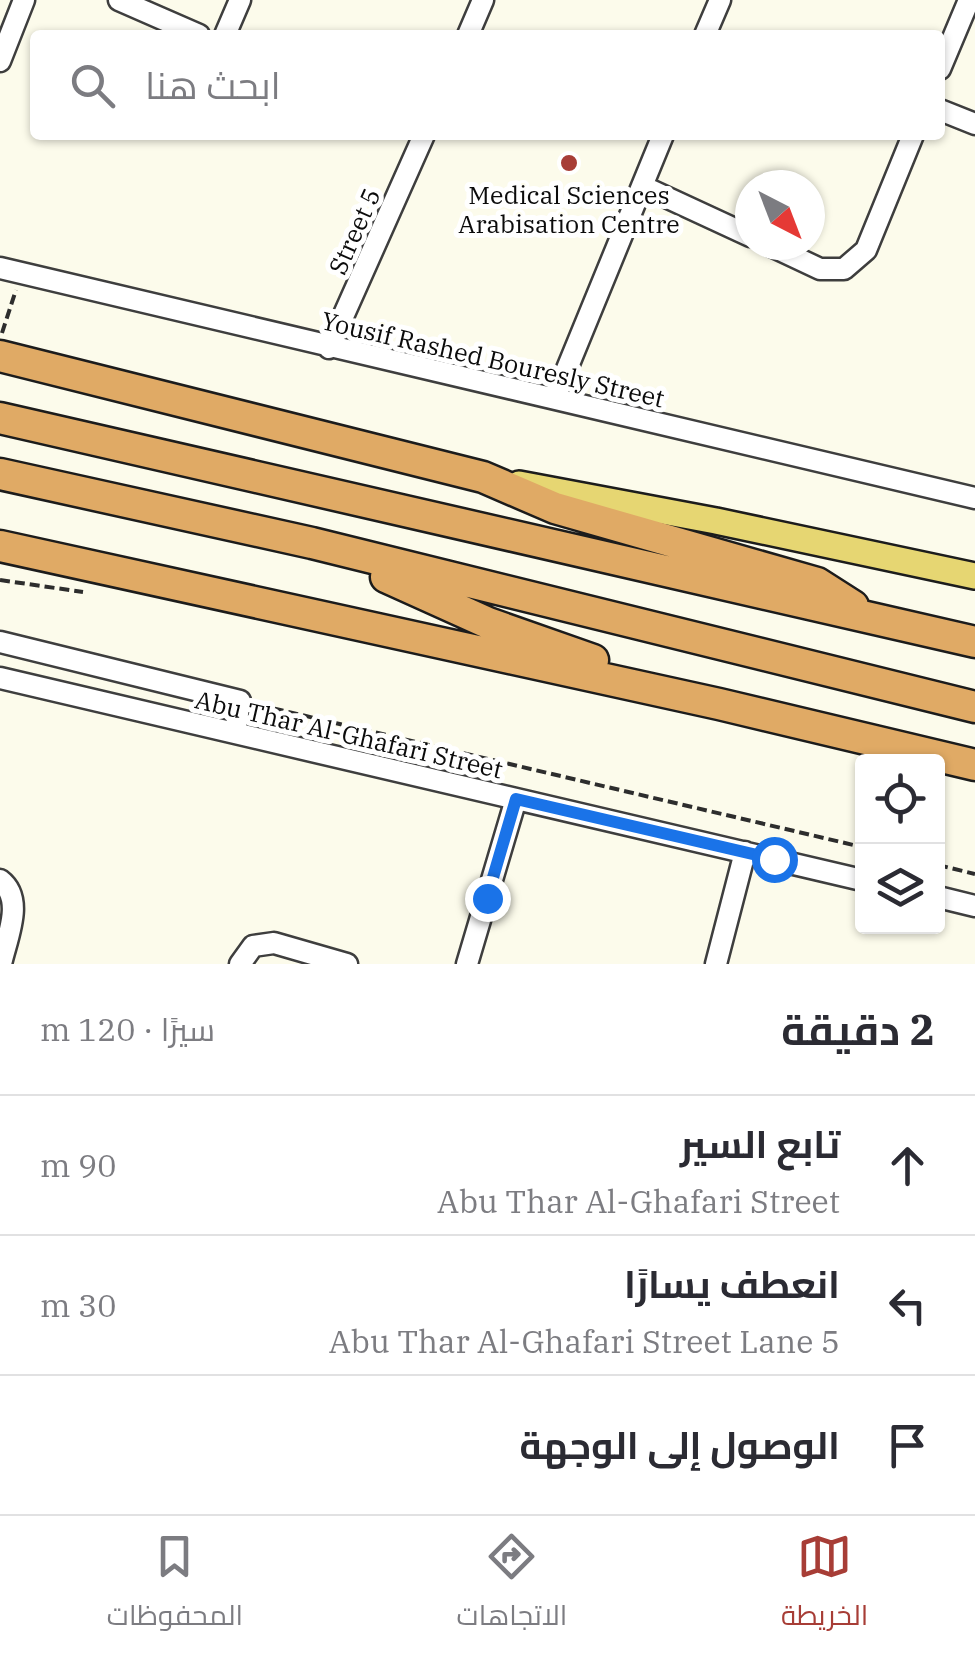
<!DOCTYPE html>
<html lang="ar">
<meta charset="utf-8">
<style>
body{margin:0;font-family:"IBM Plex Serif",Cairo,serif;background:#f7f7f7;color:#2b2b33;direction:rtl}
.controls{position:absolute;right:30px;bottom:30px;display:grid;overflow:hidden;border-radius:10px;box-shadow:0 2px 8px #0004}
.controls button{width:90px;height:90px;display:grid;place-items:center;padding:0;border:0;border-bottom:2px solid #e1e1e2;background:#fff;color:#2b2b33;font:50px sans-serif}
.compass{position:absolute;left:735px;top:170px;width:90px;height:90px;border-radius:50%;background:#fff;box-shadow:0 2px 8px #0004;rotate:138deg}
.stop{position:absolute;width:30px;height:30px;margin:-22px;border:8px solid #1a73e8;border-radius:50%;background:#fff}
.stop.end{background:#1a73e8;border-color:#fff;box-shadow:0 2px 10px #0008}
.list{margin:0;padding:0;list-style:none}
h2{display:flex;justify-content:space-between;align-items:center;height:130px;margin:0;padding:0 40px;font-size:42px}
h2 small{font-size:32px;font-weight:400;color:#7c7c81}
.list li{display:grid;grid-template-columns:65px 1fr auto;gap:30px;align-items:center;box-sizing:border-box;height:140px;padding:0 40px;border-top:2px solid #e1e1e2}
.list b{display:block;font-size:38px;white-space:nowrap}
.list p{margin:0;font-size:32px;white-space:nowrap;color:#7c7c81}
.list em{font-size:32px;font-style:normal;color:#7c7c81}
.icon{flex:none;width:55px;height:55px;fill:none;stroke:currentColor;stroke-width:2;stroke-linecap:round;stroke-linejoin:round}
.map{position:relative;flex:none;width:975px;height:964px;overflow:hidden;direction:ltr}
.search{position:absolute;background:#fff;box-shadow:0 2px 8px #0004;left:30px;right:30px;top:30px;height:110px;display:flex;align-items:center;gap:25px;box-sizing:border-box;padding:0 35px;border-radius:10px;color:#7c7c81;font-size:38px}
.sheet{height:550px;background:#fff}
nav{display:flex;justify-content:space-around;align-items:center;box-sizing:border-box;height:140px;border-top:2px solid #e1e1e2;background:#fff;font-size:28px;color:#7c7c81}
nav a{display:grid;justify-items:center;gap:5px}
nav .on{color:#a73d36}
.map>svg:first-child{display:block}
</style>
<div class="map">
<svg width="975" height="964" viewBox="0 0 975 964">
<rect width="100%" height="100%" fill="#fcfbeb"/>
<g fill="none" stroke-linecap="round" stroke-linejoin="round">
<defs>
<path id="minor" d="M119,0L199,35
M225,35L240,0
M468,35L483,0
M705,35L720,0
M0,61L24,0
M940,69L969,0
M940,110L975,124
M642,186L750,236
M769,245L820,269H844L866,250L913,135
M0,268L975,498
M329,348L424,135
M555,398L663,135
M0,642L240,701L235,733
M0,678L862,880
M0,880C25,899 7,937 1,964
M938,897L975,906
M240,964L253,946L274,943L347,964
M467,964L516,799
M716,964L745,852"/>
<path id="major" d="M519,484L716,521L975,576"/>
<path id="highway" d="M0,356L483,477L555,508L817,583L853,606
M0,418L975,642
M0,474L312,543L975,707
M0,546L719,704L975,765
M386,577L488,623L593,660"/>
</defs>
<!-- minor casing -->
<use href="#minor" stroke="#3e3e3e" stroke-width="25"/>
<!-- major casing -->
<use href="#major" stroke="#1c1c1c" stroke-width="30"/>
<!-- highway casing -->
<use href="#highway" stroke="#1c1c1c" stroke-width="35"/>
<!-- path -->
<path stroke="#2d2d2d" stroke-width="4" stroke-dasharray="10 5" stroke-linecap="butt" d="M2,333L16,290
M0,580L83,592
M259,705L862,847
M938,865L975,874"/>
<!-- minor -->
<use href="#minor" stroke="#fff" stroke-width="20"/>
<!-- major -->
<use href="#major" stroke="#e6d672" stroke-width="25"/>
<!-- highway -->
<use href="#highway" stroke="#e0aa65" stroke-width="30"/>
</g>
<g fill="none" stroke-linecap="round" stroke-linejoin="round">
<!-- route -->
<path stroke="#1a73e8" stroke-width="12" d="M487,898L516,799L774,859"/>
</g>
<!-- markers -->
<circle fill="#a73d36" stroke="#fff" stroke-width="4" cx="569" cy="163" r="10"/>
<g text-anchor="middle" dominant-baseline="central" stroke-width="10" stroke-linejoin="round" paint-order="stroke">
<!-- poi labels -->
<g font-size="25" fill="#0b0b0b" stroke="#fff">
<text x="569" y="194">Medical Sciences<tspan x="569" dy="29">Arabisation Centre</tspan></text>
</g>
<!-- street labels -->
<g font-size="25" fill="#0b0b0b" stroke="#fff">
<text transform="translate(354 231) rotate(-66)">Street 5</text>
<text transform="translate(493 359) rotate(13)">Yousif Rashed Bouresly Street</text>
<text transform="translate(349 734) rotate(13)">Abu Thar Al-Ghafari Street</text>
</g>
</g>
</svg>
<div class="controls">
<button><svg class="icon" aria-label="locate" viewBox="0 0 24 24"><circle cx="12" cy="12" r="6"/><path d="M12 2v4M12 18v4M2 12h4M18 12h4"/></svg></button>
<button><svg class="icon" aria-label="layers" viewBox="0 0 24 24"><path d="M12 4l9 5-9 5-9-5zM3 14l9 5 9-5"/></svg></button>
</div>
<svg class="compass" viewBox="-18 -18 36 36"><path d="M0-13l5 13h-10z" fill="#e53935"/><path d="M0 13l5-13h-10z" fill="#7c7c81"/></svg>
<div class="stop" style="left:774px;top:859px"></div>
<div class="stop end" style="left:487px;top:898px"></div>
<div class="search"><svg class="icon" aria-label="search" viewBox="0 0 24 24"><circle cx="10" cy="10" r="6"/><path d="M15 15l6 6"/></svg>ابحث هنا</div>
</div>
<section class="sheet">
<h2>2 دقيقة<small>سيرًا · 120 m</small></h2>
<ul class="list">
<li><svg class="icon" aria-label="ahead" viewBox="0 0 24 24"><path d="M12 20V5M6 11l6-6 6 6"/></svg><div><b>تابع السير</b><p>Abu Thar Al-Ghafari Street</p></div><em>90 m</em></li>
<li><svg class="icon" aria-label="left" viewBox="0 0 24 24"><path d="M17 20v-9H6M10 6l-5 5 5 5"/></svg><div><b>انعطف يسارًا</b><p>Abu Thar Al-Ghafari Street Lane 5</p></div><em>30 m</em></li>
<li><svg class="icon" aria-label="arrive" viewBox="0 0 24 24"><path d="M6 21V4h12l-3 4 3 4H6"/></svg><div><b>الوصول إلى الوجهة</b></div></li>
</ul>
</section>
<nav>
<a class="on"><svg class="icon" aria-label="map" viewBox="0 0 24 24"><path d="M3 6l6-2 6 2 6-2v14l-6 2-6-2-6 2zM9 4v14M15 6v14"/></svg>الخريطة</a>
<a><svg class="icon" aria-label="directions" viewBox="0 0 24 24"><path d="M12 3l9 9-9 9-9-9zM9 14v-3h6M13 9l2 2-2 2"/></svg>الاتجاهات</a>
<a><svg class="icon" aria-label="saved" viewBox="0 0 24 24"><path d="M7 4h10v16l-5-4-5 4z"/></svg>المحفوظات</a>
</nav>
